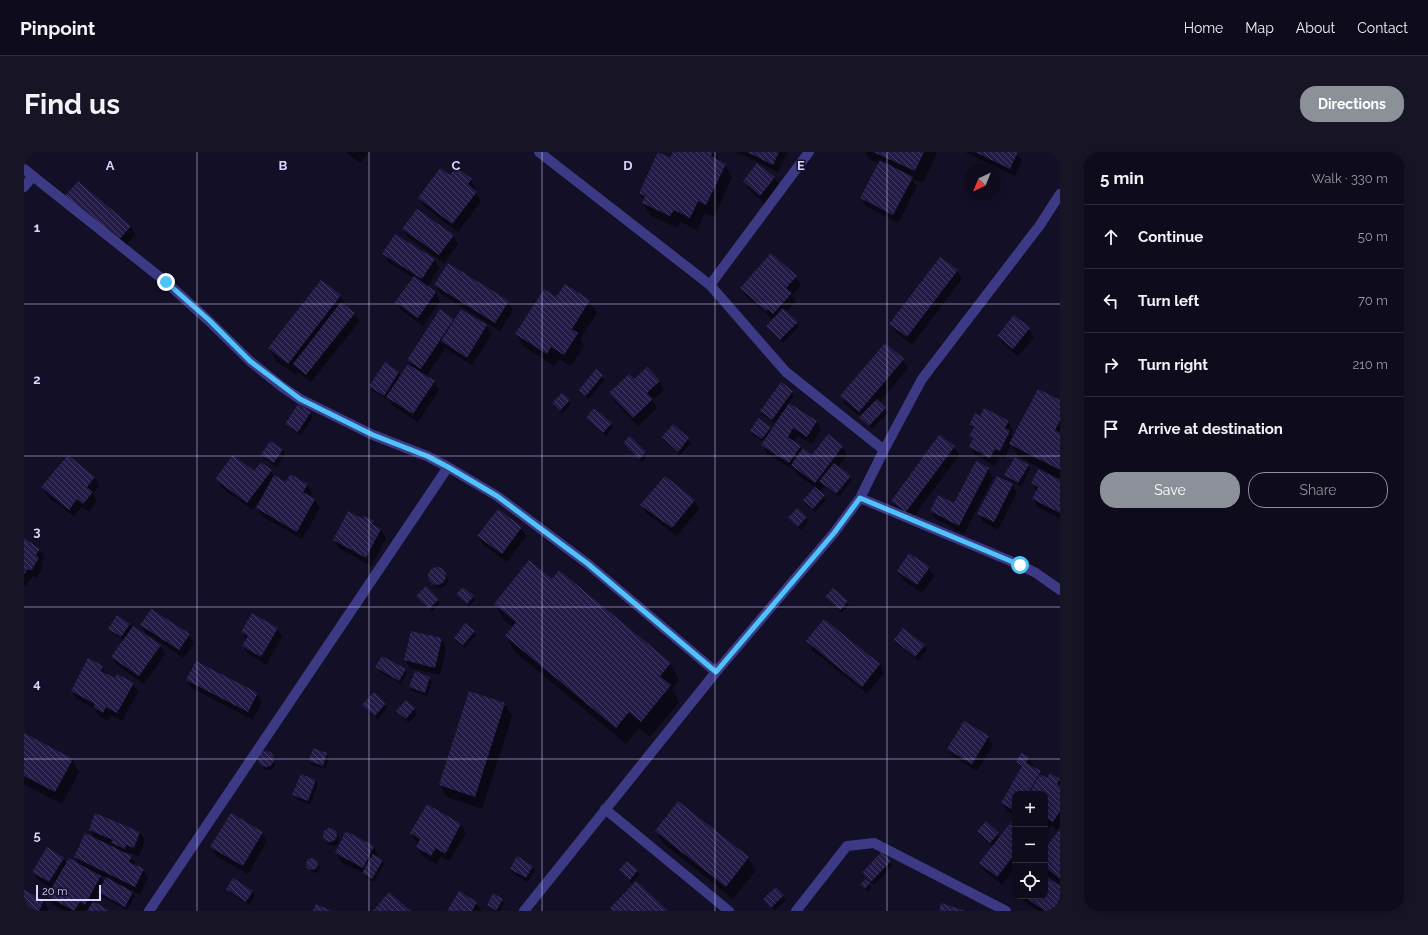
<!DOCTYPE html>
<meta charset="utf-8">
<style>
body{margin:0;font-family:Raleway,sans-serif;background:#171425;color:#f1f3f6}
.controls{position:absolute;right:12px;bottom:12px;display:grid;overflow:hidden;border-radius:8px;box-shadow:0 2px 10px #0003}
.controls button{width:36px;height:36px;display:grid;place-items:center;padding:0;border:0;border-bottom:1px solid #2e2b3b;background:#0e0b1c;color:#f1f3f6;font:20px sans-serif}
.compass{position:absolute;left:940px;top:12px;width:36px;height:36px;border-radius:50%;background:#0e0b1c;box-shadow:0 2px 10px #0003;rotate:223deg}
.scale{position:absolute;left:12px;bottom:10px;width:65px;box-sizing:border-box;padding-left:4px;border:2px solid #d9d4ff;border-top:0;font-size:11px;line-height:14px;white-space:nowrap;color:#d9d4ff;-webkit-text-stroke:3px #130f26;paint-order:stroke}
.stop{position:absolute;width:12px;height:12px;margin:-9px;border:3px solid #4fc3f7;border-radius:50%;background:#fff}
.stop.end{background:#4fc3f7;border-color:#fff;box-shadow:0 1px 4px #0008}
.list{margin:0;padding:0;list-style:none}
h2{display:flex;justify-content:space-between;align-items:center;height:52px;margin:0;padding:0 16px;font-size:17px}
h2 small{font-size:13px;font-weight:400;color:#9b9ba3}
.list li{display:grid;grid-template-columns:26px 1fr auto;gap:12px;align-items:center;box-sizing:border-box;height:64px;padding:0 16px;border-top:1px solid #2e2b3b}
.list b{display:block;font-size:15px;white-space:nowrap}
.list em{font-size:13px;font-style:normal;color:#9b9ba3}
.actions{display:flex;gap:8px;padding:12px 16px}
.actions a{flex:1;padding:9px 0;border:1px solid #8c9099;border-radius:16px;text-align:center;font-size:14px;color:#8c9099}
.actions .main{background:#8c9099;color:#fff}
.icon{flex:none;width:22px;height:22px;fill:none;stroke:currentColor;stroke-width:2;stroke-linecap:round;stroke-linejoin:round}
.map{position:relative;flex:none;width:1036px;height:759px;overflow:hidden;border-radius:16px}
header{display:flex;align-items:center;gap:24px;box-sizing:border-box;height:56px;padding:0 20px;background:#0e0b1c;border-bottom:1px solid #2e2b3b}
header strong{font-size:19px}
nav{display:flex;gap:22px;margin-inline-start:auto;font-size:14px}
.intro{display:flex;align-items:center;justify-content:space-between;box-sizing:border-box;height:96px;padding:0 24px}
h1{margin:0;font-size:28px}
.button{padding:10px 18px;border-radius:16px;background:#8c9099;color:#fff;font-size:14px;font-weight:700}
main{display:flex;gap:24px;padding:0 24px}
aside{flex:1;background:#0e0b1c;border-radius:16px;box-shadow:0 2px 10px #0003}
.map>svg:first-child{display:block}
</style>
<header>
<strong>Pinpoint</strong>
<nav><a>Home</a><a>Map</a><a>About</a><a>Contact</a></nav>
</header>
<div class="intro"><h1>Find us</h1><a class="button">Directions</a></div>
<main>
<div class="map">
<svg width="1036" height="759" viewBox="0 0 1036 759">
<defs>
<pattern id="building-back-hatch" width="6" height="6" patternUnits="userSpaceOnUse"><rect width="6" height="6" fill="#241b47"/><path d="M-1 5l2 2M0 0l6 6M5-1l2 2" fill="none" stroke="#433b63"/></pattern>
</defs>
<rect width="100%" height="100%" fill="#130f26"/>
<!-- shadow -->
<path fill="#0007" fill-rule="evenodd" d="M322,0H345L336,11Z
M650,0H690L696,10L701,13L708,25L690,65L681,61L673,78L657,70L653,76L626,63L619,51L620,49L616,41L646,7Z
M712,0H764L754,20Z
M841,0H913L899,31L888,27L893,34L874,71L842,54L837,46L856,12L845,7Z
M941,0H992L998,9L991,24Z
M734,12L751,26L756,34L741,52L725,38L720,29Z
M426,25L447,28L452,36L450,38L457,49L434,80L400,54L395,46Z
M54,30L107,74L111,83L99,97Z
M379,77L429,83L434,92L420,111L384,85Z
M359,102L410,107L415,116L403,135L412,141L416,149L399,174L377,158L373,150L390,126L364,110Z
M747,102L772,125L777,133L768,143L772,150L762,160L775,174L759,191L746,178L749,168L722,144L717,136Z
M933,119L938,127L888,193L872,180L867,172Z
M297,129L316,144L324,156L330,161L335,170L287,230L274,220L272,223L252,209L245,196Z
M411,133L484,150L489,158L476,179L416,141Z
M532,147L565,149L573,161L556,187L560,194L547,214L535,207L530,214L499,194L492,182Z
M438,158L463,174L468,182L448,213L423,198L422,195L402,225L410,230L415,238L394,270L368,253L363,245L362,247L348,238L346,234L375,220L377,224L388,215L384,208L416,159L431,169Z
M1005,177L1010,185L994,204L979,192L974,184Z
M861,193L879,208L884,216L855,251L864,260L848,277L836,264L822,253L817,244Z
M572,219L581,228L564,247L556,238Z
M610,228L635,230L640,238L628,248L633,256L614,274L591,250L586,241Z
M768,240L770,243L765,251L793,270L797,278L788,292L774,284L770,290L776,295L779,299L788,304L818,294L823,303L814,315L826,324L828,328L815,345L800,334L795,340L802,348L791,360L782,352L780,349L792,336L773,322L771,318L743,302L739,293L740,290L729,283L727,279L746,276L748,279L760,261L758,260L750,271L739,263L737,260Z
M545,248L547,252L538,262L530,251Z
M1036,250V327L994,304L987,293L980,307L976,304L971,314L951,303L946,295L949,288L947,284L949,279L946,273L956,265L984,269L989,278L987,282L989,286Z
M275,253L286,261L289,265L277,283L265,275L263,272Z
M563,266L587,272L589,275L582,284L565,270Z
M650,273L664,287L667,291L656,303L641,289L639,285Z
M246,290L259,298L261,302L253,315L240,307L238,303Z
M600,292L621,301L623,305L618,310L602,295Z
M930,295L935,303L887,368L873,357L868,349Z
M952,311L964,317L969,326L940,382L912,367L907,359L930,353Z
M1004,314L1006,318L997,335L984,327L981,323Z
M247,319L251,325L262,332L283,333L288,341L286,345L291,348L296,356L278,387L238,364L233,356L237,349L236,348L228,358L197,335L193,327Z
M70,325L75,334L69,342L73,349L65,360L58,355L50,365L23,344L19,336Z
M641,326L670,349L675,357L653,384L622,361L617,353Z
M1036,329V366L1014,355L1009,347L1013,340L1008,331Z
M988,332L993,341L974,378L959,370L955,362Z
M474,359L497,376L502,384L483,410L459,392L454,384Z
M765,366H782L784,370L777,378Z
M339,369L349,370L352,376L357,378L362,386L347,414L315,396L310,388Z
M0,387L16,397L20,406L17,411L19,415L12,426L9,424L2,434L0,433Z
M412,416H416L419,418L424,427L423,431L421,434L417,436H413L410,433L405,425L406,421L408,418Z
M905,416L910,424L898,441L879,428L874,419Z
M528,428L646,511L655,528L648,537L655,550L626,585L615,576L602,592L491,500L482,484L489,475L480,468L471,452Z
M433,442L449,444L451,448L445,455L436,446Z
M394,445L414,448L416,452L408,460Z
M802,445L823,449L825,453L818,461L805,449Z
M106,472L108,477L136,494L141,502L120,532L93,513L88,505L100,488L88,481L85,477Z
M117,473L165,483L170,491L160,506L122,481Z
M253,476L258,485L242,513L224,502L219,494L223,487L218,480Z
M879,477L900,494L903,498L894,509L873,492L871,488Z
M450,479L452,483L441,496L433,490L431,486Z
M418,487L422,496L416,523L386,516L381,508Z
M783,490L856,512L860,521L843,542L788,498Z
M78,515L84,524L109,532L114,540L98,569L87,563L84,569L75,564L71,557L53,547L48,539Z
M352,515L381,517L383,521L377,532L355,519Z
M406,526L408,530L403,544L388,539L386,535Z
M163,528L233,542L238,550L229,568L168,536Z
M350,542L361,552L363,556L354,567L342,557L340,554Z
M382,550L390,557L393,561L385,571L376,563L374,559Z
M481,552L488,564L458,657L423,645L416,633Z
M0,582L48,607L55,620L38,652L0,632Z
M964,585L969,593L953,619L929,605L925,597Z
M240,601H244L248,603L250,608L251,612L250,616L247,618H243L239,616L236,611L235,607L236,603Z
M302,602L305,606L301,617L288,613L286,609Z
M998,602L1005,606L1010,615L1009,616L1016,620L1019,625L1023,628H1035L1036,630V675L1034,678L1027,673L1021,683V642H991V664L983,659L978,651L998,617L994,610Z
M292,628L294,632L286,653L272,647L269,643Z
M654,651L724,706L732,718L709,747L639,691L632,679Z
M403,653L437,673L442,681L425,709L417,704L412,712L398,704L393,695L395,692L392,690L387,681Z
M991,666V716L978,733L961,719L956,711L969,695L956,683L954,679L974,682L976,685Z
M306,677L310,678L315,685V689L313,693L309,694L305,693L300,685V681L302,678Z
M66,678L116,680L121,689L115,704L107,701L106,703L103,700V703L107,705L112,713L119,718L124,726L116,743L107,738L111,744L103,758L77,744L76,741L70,752L84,759H63L60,757V759H41L29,753L24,744L28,737L14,728L9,720L39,706L43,712L56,713L51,705L71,687ZM84,692L90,694L92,698L84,694ZM75,722L83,726L80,731Z
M1036,679V733L1021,721V697Z
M238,680L243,689L224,722L192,704L188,695Z
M350,694L354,703L353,705L358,708L360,712L350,730L342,725L339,721L317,710L312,701Z
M285,708H291L293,710L296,715L294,720L291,721L286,718L284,713V710Z
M866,710L868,714L850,733L839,721Z
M508,714L511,718L504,730L489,721L487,717Z
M596,718L613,719L616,723L608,731Z
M1021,725L1036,736V759H1015L999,748L997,744H1021Z
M845,732L847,736L843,740L837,733Z
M752,736L762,748L750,759L740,748Z
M204,737L228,739L231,743L225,753L206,741Z
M0,739L20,749L24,757V759H0Z
M478,748L480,752L476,759H470L466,757L464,753Z
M452,751L457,759H424Z"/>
<!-- building -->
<path fill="url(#building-back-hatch)" d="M634,0L646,6L649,0H689L687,4L702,12L682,53L674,49L666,66L650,58L646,64L618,51L621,44L615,41Z
M723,0H755L749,13Z
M849,0H900L891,19Z
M951,0H994L986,17Z
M856,8L889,25L869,63L836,46Z
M733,11L751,25L736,44L719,29Z
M432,15L448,27L444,32L453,40L428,72L394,46L416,16L426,23Z
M54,29L107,74L94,89L41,44Z
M393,57L430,83L415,103L378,77Z
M371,82L411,107L398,127L358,102Z
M747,101L773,124L762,136L768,141L749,162L744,157L742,159L716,136Z
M916,105L934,118L883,185L865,172Z
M424,111L485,149L471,171L410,133Z
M390,124L412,140L394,166L371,150Z
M297,128L317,143L264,212L244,196Z
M541,132L566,148L548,177L554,181L540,203L527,195L523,202L491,182L520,137L532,145Z
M317,150L331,161L282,223L269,212Z
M759,156L774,170L756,188L742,174Z
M416,157L430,167L397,217L383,208Z
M437,157L463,173L443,206L417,189Z
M990,163L1006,176L989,197L973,184Z
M861,191L880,207L835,260L816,244Z
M361,210L375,220L360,244L345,234Z
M384,212L411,229L389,262L362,245Z
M623,215L636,229L623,241L629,247L609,266L585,241L605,222L610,227Z
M572,217L579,223L562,244L555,238Z
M757,230L769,239L748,268L736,259Z
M1014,237L1036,248V269L1031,278L1036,281V318L985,292Z
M538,241L546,248L536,259L528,251Z
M853,247L862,256L845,274L835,265Z
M765,251L793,269L783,285L769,276L764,285L777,294L765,311L737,293Z
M274,252L287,260L274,280L261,272Z
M570,256L588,271L579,281L562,266Z
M960,256L985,269L981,276L986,279L976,299L971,297L966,306L945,295L949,286L945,284L950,275L945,273L951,261L956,264Z
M734,266L747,275L738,287L726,279Z
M649,272L665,286L654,300L638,285Z
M804,282L819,294L791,331L767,313L779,296L788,303Z
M915,283L931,294L882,360L867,349Z
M606,284L622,300L615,307L599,291Z
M246,289L259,297L250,311L237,303Z
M44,303L71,325L63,335L69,340L59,352L53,347L45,358L17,335Z
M209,303L230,319L237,310L248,318L223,351L191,327Z
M991,305L1005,313L994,331L980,323Z
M952,309L965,316L935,374L906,359L914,343L930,351Z
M810,311L827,324L812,342L795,329Z
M1014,317L1036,328V361L1008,347L1014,335L1007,331Z
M266,322L284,332L279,340L291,347L273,380L232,356L250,323L262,330Z
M641,324L671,348L648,376L616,353Z
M973,324L989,332L970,370L953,362Z
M791,335L801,343L789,357L779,348Z
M773,356L783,365L774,375L764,366Z
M474,357L498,375L478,402L453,384Z
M324,359L339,367L340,364L350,369L348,372L357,377L342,406L309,388Z
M0,386L16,397L12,403L15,406L7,419L4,417L0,422Z
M885,401L906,415L893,433L873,419Z
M505,408L528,427L535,418L647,511L636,524L647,533L617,570L605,560L592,576L481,484L492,470L470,452Z
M404 424a9 9 0 1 1 18 0a9 9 0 1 1-18 0Z
M402,434L415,447L405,457L392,444Z
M439,435L450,444L443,452L432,442Z
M809,436L824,449L816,458L801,445Z
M127,457L166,482L155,498L116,473Z
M228,461L254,476L237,505L218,494L224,484L217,480Z
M93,463L106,472L97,485L84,477Z
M800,467L856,512L838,535L782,489Z
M441,471L451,479L439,493L430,486Z
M109,474L137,493L115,524L87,505Z
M879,476L901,493L891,505L870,488Z
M387,479L418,486L411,516L380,508Z
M358,504L382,517L375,529L351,515Z
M64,506L79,514L77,519L91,526L93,522L110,531L93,561L82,555L79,561L69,555L71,552L47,539Z
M172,509L234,541L224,560L162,528Z
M391,519L406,525L401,541L385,535Z
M445,539L481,551L451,645L415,633Z
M350,540L362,551L351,564L338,553Z
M382,548L391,556L382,567L372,559Z
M940,569L965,584L948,612L923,597Z
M0,581L49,607L31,640L0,624Z
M289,596L303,601L299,614L285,609Z
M234 607a8 8 0 1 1 16 0a8 8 0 1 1-16 0Z
M997,601L1005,605L1002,611L1017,619L1004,642H991V659L977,651L998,614L992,610Z
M1026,621L1036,627L1033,632L1036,634V659L1029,670L1022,666L1021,667V642H1005L1016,622L1023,626Z
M277,622L292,628L284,649L268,643Z
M654,649L725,705L702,735L631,679Z
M403,652L437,672L421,702L412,696L407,704L392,695L396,687L386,681Z
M71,661L116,680L110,696L102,693L101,697L87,691L89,688L65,678Z
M207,661L239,680L219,714L186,695Z
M991,665V702L973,725L955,711Z
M962,669L975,681L966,691L953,679Z
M299 683a7 7 0 1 1 14 0a7 7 0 1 1-14 0Z
M1036,677V727L1021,715V696Z
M322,679L350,694L339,716L311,701Z
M61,681L108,704L105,710L120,717L111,735L50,705Z
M23,695L40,706L25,730L8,720Z
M857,700L867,709L847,730L838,721Z
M349,702L359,708L348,727L338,721Z
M493,704L509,714L502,726L486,717Z
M45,706L77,724L61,753L56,750L50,759L23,744Z
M282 712a6 6 0 1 1 12 0a6 6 0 1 1-12 0Z
M603,709L614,718L606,728L595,718Z
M1021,724L1036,734V759H1021L999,744H1021Z
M82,725L109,740L101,755L74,740Z
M209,726L229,739L222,750L202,737Z
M841,727L846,731L841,737L836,733Z
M612,729L644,759H588L586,756Z
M752,735L760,743L747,756L739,747Z
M0,738L20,748L15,759H0Z
M435,739L453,750L448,759H423Z
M365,740L387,759H349Z
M469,741L479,747L472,759L463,753Z
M69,749L86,759H63Z
M917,751L941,759H915Z
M292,752L308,759H289Z"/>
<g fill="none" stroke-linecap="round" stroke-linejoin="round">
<!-- minor -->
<path stroke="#3d3a85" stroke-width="10" d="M515,0L686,133L762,220L860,298
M0,17L142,130L185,169L226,209L257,234L276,247L349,283L403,304L424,315L473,344L564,412L692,520
M0,35L9,24
M686,133L785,0
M836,346L996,413L1012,421L1036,438
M581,657L705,759
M125,759L424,315
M500,759L692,520L810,381L836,346L860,298L898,227L1016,73L1036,42
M772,759L823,694L850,691L982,759"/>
</g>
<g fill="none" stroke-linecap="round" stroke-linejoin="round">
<!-- route -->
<path stroke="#4fc3f7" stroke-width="5" d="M142,130L185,168L226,209L276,247L349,283L403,304L424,315L473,344L564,412L692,520L810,381L836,346L996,413"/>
</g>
<!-- grid -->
<path fill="none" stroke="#d9d4ff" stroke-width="1" stroke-opacity="0.55" d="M173,0V759M345,0V759M518,0V759M691,0V759M863,0V759M0,152H1036M0,304H1036M0,455H1036M0,607H1036"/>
<g font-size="13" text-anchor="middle" font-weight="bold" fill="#d9d4ff" stroke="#130f26" stroke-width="3" stroke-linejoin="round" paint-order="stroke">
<text x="86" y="18">A</text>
<text x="259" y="18">B</text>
<text x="432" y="18">C</text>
<text x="604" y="18">D</text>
<text x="777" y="18">E</text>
<text x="13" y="80">1</text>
<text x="13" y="232">2</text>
<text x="13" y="384">3</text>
<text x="13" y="536">4</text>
<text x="13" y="688">5</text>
</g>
</svg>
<div class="controls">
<button>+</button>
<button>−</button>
<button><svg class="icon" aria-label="locate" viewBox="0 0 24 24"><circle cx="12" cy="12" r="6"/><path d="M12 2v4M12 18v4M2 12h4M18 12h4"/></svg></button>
</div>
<svg class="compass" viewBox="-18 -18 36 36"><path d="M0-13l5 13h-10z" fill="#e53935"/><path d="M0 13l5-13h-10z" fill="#9b9ba3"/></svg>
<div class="scale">20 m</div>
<div class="stop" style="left:996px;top:413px"></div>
<div class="stop end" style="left:142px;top:130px"></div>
</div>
<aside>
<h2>5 min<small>Walk · 330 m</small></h2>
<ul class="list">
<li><svg class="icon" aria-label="ahead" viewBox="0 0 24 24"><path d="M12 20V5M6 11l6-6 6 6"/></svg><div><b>Continue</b></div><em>50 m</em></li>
<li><svg class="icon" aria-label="left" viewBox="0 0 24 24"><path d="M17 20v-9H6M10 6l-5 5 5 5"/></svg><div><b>Turn left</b></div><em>70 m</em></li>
<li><svg class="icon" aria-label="right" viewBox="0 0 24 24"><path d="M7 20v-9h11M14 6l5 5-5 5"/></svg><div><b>Turn right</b></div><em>210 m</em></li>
<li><svg class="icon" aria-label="arrive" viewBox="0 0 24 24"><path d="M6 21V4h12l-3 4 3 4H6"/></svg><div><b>Arrive at destination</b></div></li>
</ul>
<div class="actions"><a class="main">Save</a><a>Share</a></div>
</aside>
</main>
